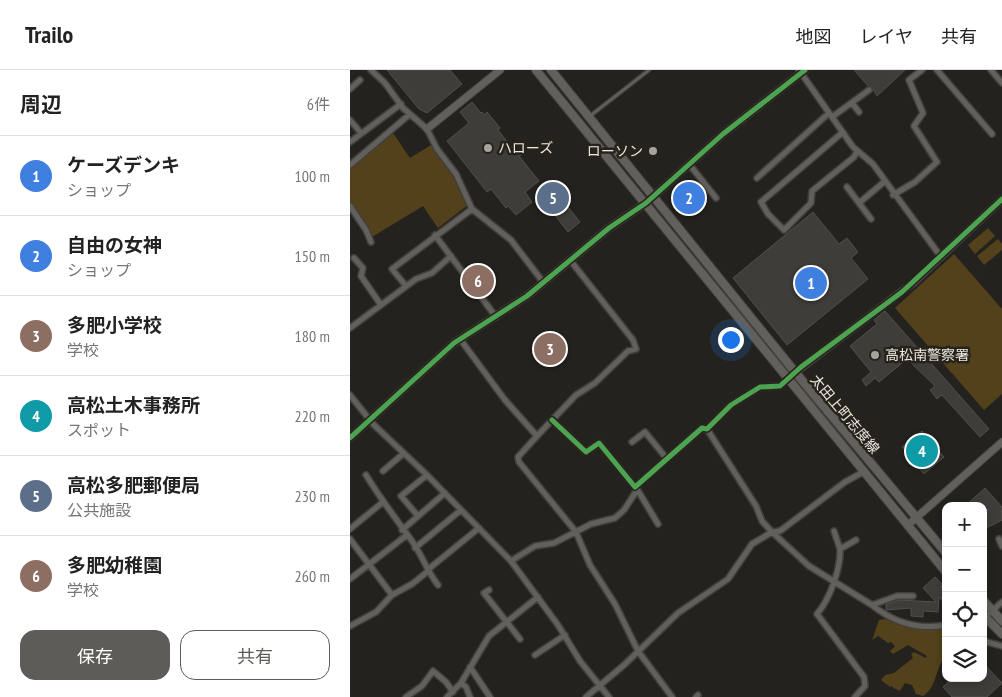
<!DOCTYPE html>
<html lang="ja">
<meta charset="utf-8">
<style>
body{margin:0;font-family:"PT Sans Narrow","Noto Sans JP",sans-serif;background:#f2f2f2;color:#222}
.controls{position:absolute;right:15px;bottom:15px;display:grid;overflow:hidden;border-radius:10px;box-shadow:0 2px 8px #0003}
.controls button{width:45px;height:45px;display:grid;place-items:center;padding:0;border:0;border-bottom:1px solid #e0e0e0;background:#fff;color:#222;font:25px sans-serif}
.you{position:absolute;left:380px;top:269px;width:18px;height:18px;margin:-12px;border:4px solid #fff;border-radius:50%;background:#1a73e8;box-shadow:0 0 0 8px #1a73e833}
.badge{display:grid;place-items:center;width:32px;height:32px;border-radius:50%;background:#5d5c59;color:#fff;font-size:16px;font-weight:700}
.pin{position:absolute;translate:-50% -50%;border:2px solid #fff;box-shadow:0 1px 5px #0006}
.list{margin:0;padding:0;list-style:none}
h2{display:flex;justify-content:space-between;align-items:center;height:65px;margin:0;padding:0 20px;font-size:21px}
h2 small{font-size:16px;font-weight:400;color:#767676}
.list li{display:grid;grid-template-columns:32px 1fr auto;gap:15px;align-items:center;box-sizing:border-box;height:80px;padding:0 20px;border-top:1px solid #e0e0e0}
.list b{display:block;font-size:19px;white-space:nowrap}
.list p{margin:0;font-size:16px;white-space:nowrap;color:#767676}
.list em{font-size:16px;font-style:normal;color:#767676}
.actions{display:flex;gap:10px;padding:15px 20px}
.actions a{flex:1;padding:11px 0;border:1px solid #5d5c59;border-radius:15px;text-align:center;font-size:18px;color:#5d5c59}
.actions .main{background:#5d5c59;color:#fff}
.icon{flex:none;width:28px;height:28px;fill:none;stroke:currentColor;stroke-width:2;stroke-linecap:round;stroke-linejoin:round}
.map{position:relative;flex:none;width:652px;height:627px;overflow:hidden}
header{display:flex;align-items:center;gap:30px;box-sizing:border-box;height:70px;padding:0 25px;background:#fff;border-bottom:1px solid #e0e0e0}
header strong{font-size:24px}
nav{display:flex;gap:28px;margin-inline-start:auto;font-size:18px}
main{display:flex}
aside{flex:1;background:#fff}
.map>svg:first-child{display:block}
</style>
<header>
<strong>Trailo</strong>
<nav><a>地図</a><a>レイヤ</a><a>共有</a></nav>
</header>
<main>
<aside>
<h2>周辺<small>6件</small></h2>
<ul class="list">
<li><span class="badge" style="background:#3f7fe0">1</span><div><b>ケーズデンキ</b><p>ショップ</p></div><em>100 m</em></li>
<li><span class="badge" style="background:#3f7fe0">2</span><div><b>自由の女神</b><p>ショップ</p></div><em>150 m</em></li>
<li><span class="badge" style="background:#8d6e63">3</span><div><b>多肥小学校</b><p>学校</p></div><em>180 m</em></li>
<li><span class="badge" style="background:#0f9aa8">4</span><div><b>高松土木事務所</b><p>スポット</p></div><em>220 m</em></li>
<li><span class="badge" style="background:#5c6f8a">5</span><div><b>高松多肥郵便局</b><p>公共施設</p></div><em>230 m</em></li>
<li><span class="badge" style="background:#8d6e63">6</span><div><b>多肥幼稚園</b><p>学校</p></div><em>260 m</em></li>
</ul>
<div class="actions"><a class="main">保存</a><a>共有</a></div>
</aside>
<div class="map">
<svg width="652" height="627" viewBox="0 0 652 627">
<rect width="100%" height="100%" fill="#24221e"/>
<!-- green -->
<path fill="#52411b" d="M43,63L60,88L81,75L104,105L118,135L88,158L73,136L22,167L0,131V99Z
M638,158L645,166L625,184L618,175Z
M648,169L652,174V180L634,195L627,186Z
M604,184L652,239V324L634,340L545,238Z
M535,549C554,556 576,564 596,557V585C585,597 588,616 573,626L566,624L562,615L555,613L550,621L543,618V616L540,617L531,610L535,605L544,603L563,588L561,584L564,582L576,588L577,586L558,575L543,584L540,581L545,576L541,572L538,573L528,566L522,570L529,550Z"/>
<!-- building -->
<path fill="#3f3d39" stroke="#514f4b" d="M37,0H100L112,14L77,43L69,39Z
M504,0H555L527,26L522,17L518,16Z
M122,32L131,43L132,42L135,45L137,42L150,58L148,60L163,79L166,78L171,85L169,86L189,111L175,122L182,132L166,145L158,136L156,138L141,119L137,122L97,71L119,53L110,42Z
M205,121L230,152L218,162L193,130Z
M463,142L489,174L497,168L508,182L501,188L518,209L437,275L383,208Z
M535,241L639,359L630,367L592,325L587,329L580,320L585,316L557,289L529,312L525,308L516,316L512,310L521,302L500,276L527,254L524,250Z
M572,361L594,387L574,404L568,397L559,394L558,384L552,377Z
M635,418L652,437V450L633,460V436H615Z
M585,507L593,515L591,517L596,524V535L589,527L588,542L573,541V547L561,546V538L536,540V535L548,530L586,532L573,518Z
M633,593L652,613L637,627H602L593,617L603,608H633Z"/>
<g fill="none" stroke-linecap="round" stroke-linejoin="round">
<defs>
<path id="service" d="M240,46L299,0"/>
<path id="minor" d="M21,0L35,13L53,38L77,59L87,79L106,104L122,139L42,199L56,216
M449,0L503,77L523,94L591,187
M587,0L642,64
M641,0L652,13
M0,19L10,10
M502,33L509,42
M482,47L519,20
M0,50L11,63
M493,62L411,132L418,144L434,160L461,133L462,121L504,87L507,81
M0,72L51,34
M339,94L366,128
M0,95L60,44
M407,108L479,43
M497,117L521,149
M543,125L565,112L587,92L564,56L573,43L559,10L572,0
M509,133L534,112
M0,136L16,160L21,172
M122,139L161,170L193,212
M85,165L146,247
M4,188L13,198L11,206L31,235
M0,258L66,209L82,203L101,186
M110,269L155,330L187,366L226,325L245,313L278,281L286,279L283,270L220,190
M0,325L23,354L77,405L161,491L208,555L230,591L259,627
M202,350L236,382L249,373L285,417L352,358L357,359L381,335L410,317L430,316L439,307
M357,359L406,436L412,451L422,462L459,496L522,535L547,526H563
M187,366L168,387L169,392L226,462L240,495L265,534L288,581L322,627
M282,372L295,362L317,389
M33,401L54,383
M16,405C30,428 46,449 62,471C72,485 77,501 88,515
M287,419L308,454
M68,446L51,426L77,405
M0,459L33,432
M52,460L95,423
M484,461L490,479
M0,469L42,525
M649,469L652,476
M65,478L111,440
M161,491L185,476L204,473L241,454L265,448L274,440L287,420
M0,509L57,465
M139,520L134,523L170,569
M522,535C544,553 568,560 596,555
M634,548L652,532
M0,556L26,542L42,525L62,514L77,502L81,497L129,458
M633,571L652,576
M185,585L215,565
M120,597L140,627
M111,613L116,617L120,627
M56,627L72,616L83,601L96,612L103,622
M97,627L111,613L139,566L188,527
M236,627L274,595L328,543L378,509L402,474L422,462L430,461L495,412L515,401
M346,627L348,625
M505,627L515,616L514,607L467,544C480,529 491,498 490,479L506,470"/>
<path id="tertiary" d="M77,59L150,0
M439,307L563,213L652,129
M0,368L104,273L177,226L259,158L296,133L373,64L455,0
M558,455L652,372"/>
<path id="secondary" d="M186,0L596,502
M201,0L445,302L596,483
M633,530L652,551
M633,545L652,564"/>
</defs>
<!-- service casing -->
<use href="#service" stroke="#423f3c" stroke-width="5"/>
<!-- minor casing -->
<use href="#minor" stroke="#423f3c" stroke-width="8"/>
<!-- tertiary casing -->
<use href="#tertiary" stroke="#423f3c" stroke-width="9"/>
<!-- secondary casing -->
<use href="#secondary" stroke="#423f3c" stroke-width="10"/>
<!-- service -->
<use href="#service" stroke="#62605c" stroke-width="2.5"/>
<!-- minor -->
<use href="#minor" stroke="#62605c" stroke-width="5"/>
<!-- tertiary -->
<use href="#tertiary" stroke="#62605c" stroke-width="7"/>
<!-- secondary -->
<use href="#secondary" stroke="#62605c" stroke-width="8"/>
<defs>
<path id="cycleway" d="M202,350L236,382L249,373L285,417L352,358L357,359L381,335L410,317L430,316L451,297L552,222L652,129
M0,368L104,273L177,226L259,158L296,133L373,64L455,0"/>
</defs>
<!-- cycleway casing -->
<use href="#cycleway" stroke="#28231a" stroke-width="8"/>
<!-- cycleway -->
<use href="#cycleway" stroke="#4ca352" stroke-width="5"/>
</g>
<!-- markers -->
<g fill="#a6a39d" stroke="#28231a" stroke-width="2">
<circle cx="138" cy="78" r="5"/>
<circle cx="303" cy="81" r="5"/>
<circle cx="525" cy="285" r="5"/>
</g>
<g text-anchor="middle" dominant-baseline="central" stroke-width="5" stroke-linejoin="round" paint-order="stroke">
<!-- poi labels -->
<g font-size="14" fill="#ece9e2" stroke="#28231a" text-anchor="start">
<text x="148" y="78">ハローズ</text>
<text x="293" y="81" text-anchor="end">ローソン</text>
<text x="535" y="285">高松南警察署</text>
</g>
<!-- street labels -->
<g font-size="14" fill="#ece9e2" stroke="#28231a">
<text transform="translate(495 344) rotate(50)">太田上町志度線</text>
</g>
</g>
</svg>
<div class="controls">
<button>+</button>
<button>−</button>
<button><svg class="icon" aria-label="locate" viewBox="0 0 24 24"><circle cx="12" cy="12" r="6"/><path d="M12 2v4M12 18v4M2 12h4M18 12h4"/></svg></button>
<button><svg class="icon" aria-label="layers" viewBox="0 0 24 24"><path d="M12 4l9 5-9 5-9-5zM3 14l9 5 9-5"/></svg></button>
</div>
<div class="you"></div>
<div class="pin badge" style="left:461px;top:213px;background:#3f7fe0">1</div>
<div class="pin badge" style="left:339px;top:128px;background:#3f7fe0">2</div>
<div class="pin badge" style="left:200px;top:279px;background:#8d6e63">3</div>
<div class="pin badge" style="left:572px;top:381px;background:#0f9aa8">4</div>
<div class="pin badge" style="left:203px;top:128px;background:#5c6f8a">5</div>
<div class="pin badge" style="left:128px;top:211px;background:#8d6e63">6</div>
</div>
</main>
